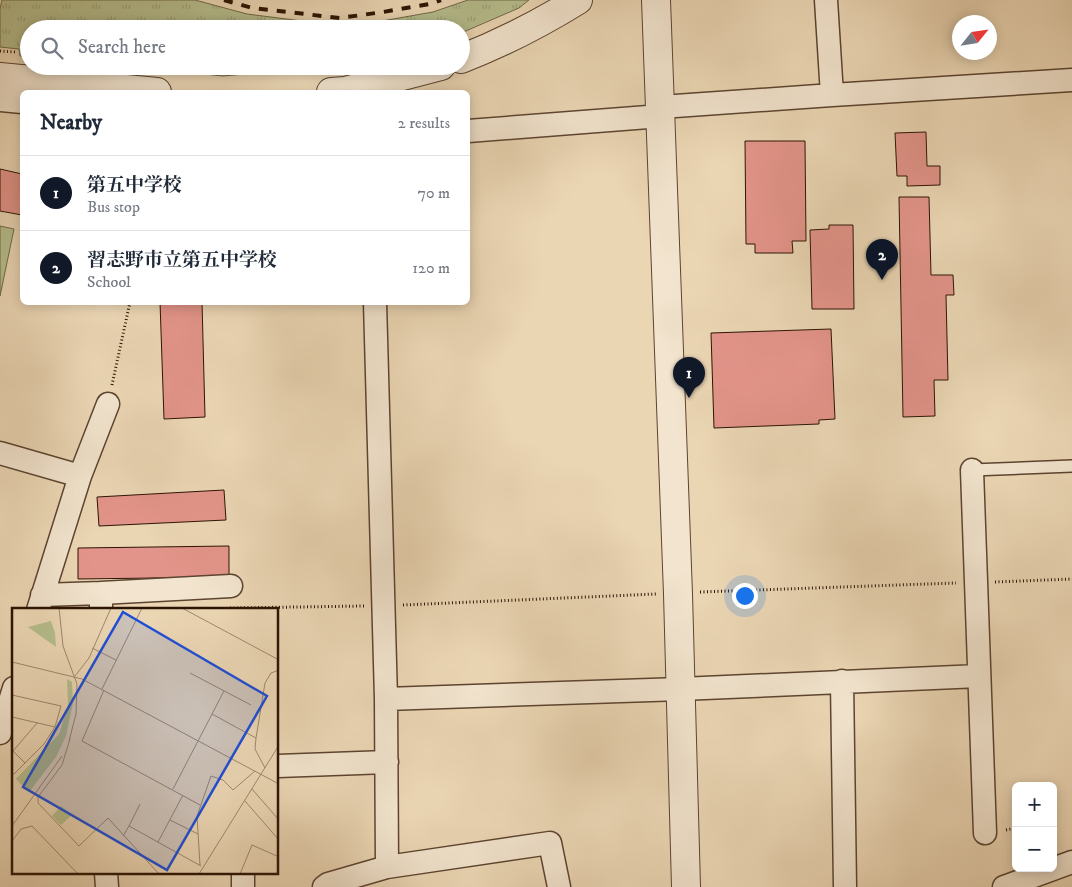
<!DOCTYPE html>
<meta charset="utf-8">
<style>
body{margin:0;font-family:"IM FELL DW Pica","Noto Serif JP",serif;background:#f2f2f3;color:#1f2937}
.controls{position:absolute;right:15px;bottom:15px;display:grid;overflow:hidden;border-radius:8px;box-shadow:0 2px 12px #0003}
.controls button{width:45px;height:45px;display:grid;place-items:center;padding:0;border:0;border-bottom:1px solid #e0e1e3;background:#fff;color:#1f2937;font:25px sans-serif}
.compass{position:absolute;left:952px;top:15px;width:45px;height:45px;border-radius:50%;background:#fff;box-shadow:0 2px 12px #0003;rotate:60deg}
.you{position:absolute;left:744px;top:595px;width:18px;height:18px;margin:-12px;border:4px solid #fff;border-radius:50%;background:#1a73e8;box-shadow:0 0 0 8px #1a73e833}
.badge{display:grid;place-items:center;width:32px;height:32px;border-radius:50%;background:#111827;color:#fff;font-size:16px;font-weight:700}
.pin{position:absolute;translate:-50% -41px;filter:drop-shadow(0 1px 2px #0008)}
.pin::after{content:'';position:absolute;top:26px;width:18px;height:15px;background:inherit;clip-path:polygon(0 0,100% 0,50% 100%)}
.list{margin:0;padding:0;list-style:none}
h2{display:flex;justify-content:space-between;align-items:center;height:65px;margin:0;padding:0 20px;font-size:21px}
h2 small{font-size:16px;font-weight:400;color:#747a83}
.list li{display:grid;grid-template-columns:32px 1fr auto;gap:15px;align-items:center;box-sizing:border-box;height:75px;padding:0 20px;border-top:1px solid #e0e1e3}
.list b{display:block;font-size:19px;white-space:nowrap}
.list p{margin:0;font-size:16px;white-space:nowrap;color:#747a83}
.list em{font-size:16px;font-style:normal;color:#747a83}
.icon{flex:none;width:28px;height:28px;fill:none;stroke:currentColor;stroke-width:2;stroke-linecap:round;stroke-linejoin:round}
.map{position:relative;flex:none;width:1072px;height:887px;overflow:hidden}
.search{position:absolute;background:#fff;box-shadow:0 2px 12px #0003;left:20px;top:20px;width:450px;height:55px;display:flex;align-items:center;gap:12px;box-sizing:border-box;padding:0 18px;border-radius:28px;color:#747a83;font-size:19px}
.panel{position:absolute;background:#fff;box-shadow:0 2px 12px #0003;left:20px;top:90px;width:450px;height:215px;border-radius:8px}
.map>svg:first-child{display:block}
</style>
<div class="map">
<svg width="1072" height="887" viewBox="0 0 1072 887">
<defs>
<pattern id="grass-tufts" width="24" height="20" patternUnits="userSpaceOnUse" patternTransform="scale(1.25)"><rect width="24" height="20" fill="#b6be8e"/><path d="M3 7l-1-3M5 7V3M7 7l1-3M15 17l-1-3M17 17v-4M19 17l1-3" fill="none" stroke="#9da279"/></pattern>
</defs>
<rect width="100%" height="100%" fill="#ebd6b4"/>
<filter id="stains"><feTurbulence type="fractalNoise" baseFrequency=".004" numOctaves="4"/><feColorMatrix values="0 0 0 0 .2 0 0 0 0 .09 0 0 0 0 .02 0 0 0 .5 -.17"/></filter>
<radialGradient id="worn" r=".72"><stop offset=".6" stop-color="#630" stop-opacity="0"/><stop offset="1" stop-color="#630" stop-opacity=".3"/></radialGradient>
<!-- grass -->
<path fill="url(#grass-tufts)" stroke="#716949" d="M2,0H195L247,14L341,26L382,21L433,12L468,0H529L519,8L461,33V29H29V57L20,56L19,49L0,47V9Z
M128,66H334L223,76Z"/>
<!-- green -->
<path fill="#b6be8e" stroke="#716949" d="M0,226L14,229L0,296Z"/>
<!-- building -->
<path fill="#e3948a" stroke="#2c1404" d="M926,132L927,166H940V185L907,186V176H897L895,133Z
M745,141H805L806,241H792L793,253H755V244H746Z
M0,169L22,174V215L0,211Z
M899,197H929L931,275H953L954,295H946L948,380H934L935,416L903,417Z
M829,225H853L854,309H812L810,230L829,229Z
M160,302H202L205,417L164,419Z
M831,329L835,419L819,420V424L714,428L711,333Z
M224,490L226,520L99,526L97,497Z
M229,546V577L78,579V548Z"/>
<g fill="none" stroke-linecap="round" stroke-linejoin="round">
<defs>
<path id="service" d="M972,470L1072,466"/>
<path id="minor" d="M826,0L832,95
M0,100L22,102
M661,107L832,95L1072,80
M468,131L661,116
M375,302L386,699L387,867
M0,453L80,476L38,610
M972,470L985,833
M80,476L108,404
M101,593L231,586
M42,595L101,593V610
M842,681L845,887
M386,699L681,689L979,676
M0,733L14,688
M278,766L387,762
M106,873L107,887
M243,873V887
M324,887L328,884L387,867L550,843L559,887
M1004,887L1072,862"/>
<path id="tertiary" d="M656,0L678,594L686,887
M461,59C502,43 541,23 578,0
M0,77L157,92
M331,92L345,91L441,66"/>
</defs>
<!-- service casing -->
<use href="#service" stroke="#5c4430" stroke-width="14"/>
<!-- minor casing -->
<use href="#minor" stroke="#5c4430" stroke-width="25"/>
<!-- tertiary casing -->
<use href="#tertiary" stroke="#5c4430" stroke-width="30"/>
<!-- path -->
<path stroke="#2c1404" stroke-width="3" stroke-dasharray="1 2.5" stroke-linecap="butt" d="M0,51L16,52
M112,385L130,302
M995,582L1072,579
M700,592L956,583
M403,605L656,594
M230,608L364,606
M1006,830L1016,828"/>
<!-- service -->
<use href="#service" stroke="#f2e4ce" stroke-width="11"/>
<!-- minor -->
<use href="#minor" stroke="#f2e4ce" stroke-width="22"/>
<!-- tertiary -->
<use href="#tertiary" stroke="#f2e4ce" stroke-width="28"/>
<!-- rail -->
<path stroke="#2c1404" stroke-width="4" stroke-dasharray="9 9" stroke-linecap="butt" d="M224,0L252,8L340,18L383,12L430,4L441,0"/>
</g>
<!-- overview -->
<g transform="translate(12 608)">
<rect width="266" height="266" fill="#ebd6b4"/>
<path d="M55,71L60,74L61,95L54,128L44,149L17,184L4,171L47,126L56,98Z" fill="#b6be8e"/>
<path d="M39,13L43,25L44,39L16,19Z" fill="#b6be8e"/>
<path d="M49,198L60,207L49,217L40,208Z" fill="#b6be8e"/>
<path fill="none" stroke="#9f886e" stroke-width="1" d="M47,0L51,38L65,76L64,106L57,133M170,0L267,52M80,40L104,52M0,54L70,71L267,176M178,65L239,97M63,68L77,50L99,0M90,81L130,0M92,82L70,133L188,197M0,87L49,98L43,119L32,136L2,166L0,164M200,106L244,130M0,109L43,119M58,131L50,157L26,189V195L67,238L96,210L147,266M0,142L13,155M1,143L25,115M253,160L243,141L244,130L253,75L259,65L267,62M161,181L212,83M240,181L267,212M233,193L267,232M158,212L186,226M0,218L50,148M117,218L128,196M111,228L117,218L189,258M0,233L9,221L20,218L66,266M146,234L171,187M188,257L185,208L199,168L211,172L221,182L243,163M187,266L267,137M228,266L240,237L267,249"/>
<path fill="#1d4ed8" fill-opacity="0.15" stroke="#1d4ed8" stroke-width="2.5" d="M111,4L255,88L155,262L11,179Z"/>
<rect width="266" height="266" fill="none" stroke="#2c1404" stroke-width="2.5"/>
</g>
<rect width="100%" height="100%" filter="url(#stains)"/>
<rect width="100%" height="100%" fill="url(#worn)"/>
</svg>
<div class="controls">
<button>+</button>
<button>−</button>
</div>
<svg class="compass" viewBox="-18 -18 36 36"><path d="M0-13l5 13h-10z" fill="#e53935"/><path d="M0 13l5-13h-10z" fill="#747a83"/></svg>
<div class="you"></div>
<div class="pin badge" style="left:689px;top:398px">1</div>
<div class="pin badge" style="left:882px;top:280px">2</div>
<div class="search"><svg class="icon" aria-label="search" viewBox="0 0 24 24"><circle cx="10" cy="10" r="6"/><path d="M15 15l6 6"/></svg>Search here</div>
<section class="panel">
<h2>Nearby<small>2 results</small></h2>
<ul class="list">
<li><span class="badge">1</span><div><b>第五中学校</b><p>Bus stop</p></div><em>70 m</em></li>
<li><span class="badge">2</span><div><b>習志野市立第五中学校</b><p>School</p></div><em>120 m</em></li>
</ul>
</section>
</div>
